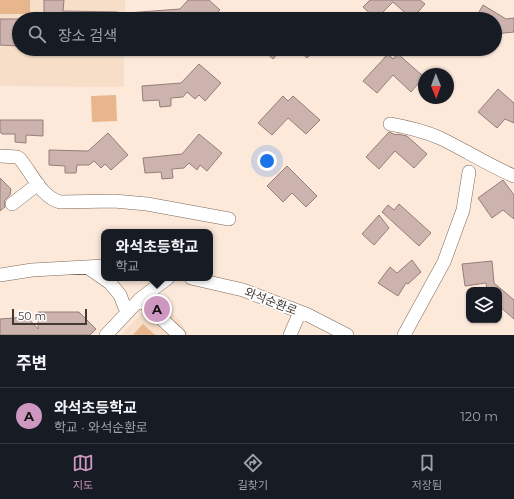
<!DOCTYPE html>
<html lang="ko">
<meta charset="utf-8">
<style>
body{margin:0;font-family:Montserrat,"Noto Sans KR",sans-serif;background:#20242c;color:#f1f3f6}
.controls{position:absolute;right:12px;bottom:12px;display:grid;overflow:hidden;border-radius:8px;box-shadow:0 1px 3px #0004}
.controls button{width:36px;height:36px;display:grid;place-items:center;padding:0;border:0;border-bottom:1px solid #363941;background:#171b24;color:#f1f3f6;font:20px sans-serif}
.compass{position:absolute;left:418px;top:68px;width:36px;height:36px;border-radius:50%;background:#171b24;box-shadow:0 1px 3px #0004;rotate:179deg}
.scale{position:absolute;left:12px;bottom:10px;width:75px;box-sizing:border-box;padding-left:4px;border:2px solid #423a34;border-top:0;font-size:11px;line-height:14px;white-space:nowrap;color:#423a34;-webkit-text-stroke:3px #fff;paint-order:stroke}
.you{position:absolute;left:267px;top:161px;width:14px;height:14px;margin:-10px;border:3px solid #fff;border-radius:50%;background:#1a73e8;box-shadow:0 0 0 6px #1a73e833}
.badge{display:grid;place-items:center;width:26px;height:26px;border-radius:50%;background:#cd97bf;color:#111;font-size:13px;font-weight:700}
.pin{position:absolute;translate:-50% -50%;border:2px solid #fff;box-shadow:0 1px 4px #0006}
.popup{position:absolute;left:101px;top:229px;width:112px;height:52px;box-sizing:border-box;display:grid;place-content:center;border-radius:8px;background:#171b24;filter:drop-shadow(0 1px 3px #0005);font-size:13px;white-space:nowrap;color:#9ea1a6}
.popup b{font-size:15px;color:#f1f3f6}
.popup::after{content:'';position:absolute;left:50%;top:100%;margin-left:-8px;border:8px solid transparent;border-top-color:#171b24}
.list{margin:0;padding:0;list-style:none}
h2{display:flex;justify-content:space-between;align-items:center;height:52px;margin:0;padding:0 16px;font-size:17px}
h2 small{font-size:13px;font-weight:400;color:#9ea1a6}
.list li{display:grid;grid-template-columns:26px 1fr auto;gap:12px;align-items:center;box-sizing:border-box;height:56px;padding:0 16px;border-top:1px solid #363941}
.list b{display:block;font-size:15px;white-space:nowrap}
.list p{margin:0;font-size:13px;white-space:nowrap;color:#9ea1a6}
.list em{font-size:13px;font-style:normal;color:#9ea1a6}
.icon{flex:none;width:22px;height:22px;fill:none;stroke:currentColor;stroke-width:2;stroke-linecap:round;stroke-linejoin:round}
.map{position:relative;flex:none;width:514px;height:335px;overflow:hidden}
.search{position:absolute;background:#171b24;box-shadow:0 1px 3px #0004;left:12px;right:12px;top:12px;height:44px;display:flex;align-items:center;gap:10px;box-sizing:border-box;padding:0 14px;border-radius:22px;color:#9ea1a6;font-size:15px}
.sheet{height:108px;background:#171b24}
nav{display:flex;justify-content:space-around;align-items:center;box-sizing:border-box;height:56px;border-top:1px solid #363941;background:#171b24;font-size:11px;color:#9ea1a6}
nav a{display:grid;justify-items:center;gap:2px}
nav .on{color:#cd97bf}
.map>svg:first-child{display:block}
</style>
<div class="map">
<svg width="514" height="335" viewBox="0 0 514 335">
<rect width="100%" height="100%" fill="#fde9da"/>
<!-- built -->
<path fill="#f6dec9" d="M0,0H125V19H19V49H124V87L0,86Z
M156,299L179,320L189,335H121Z"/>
<!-- green -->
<path fill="#e7b68c" d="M0,0H30V14H0Z
M116,95L117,121L92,122L91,96Z
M143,324L155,335H133Z"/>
<!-- building -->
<path fill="#ccb3ae" stroke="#957e7a" d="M44,0H64L63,11L118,12V19H44Z
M188,0H209L220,10L211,19H127V13L180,9Z
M370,0H420L425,4L412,19L393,2L376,19L363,7Z
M483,5L506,19L514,18V32L495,34V19H475Z
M0,19H19V46L0,45Z
M262,49H282L273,59Z
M297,49H316L307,58Z
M388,54L393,59L398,54L424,77L411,92L393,75L377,93L363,81Z
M199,64L221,83L205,101L199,95L195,99L187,92L183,97L171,98V106L160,107L159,100L143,101L142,86L181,83Z
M498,89L514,103V123L505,119L497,128L478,112Z
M283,96L288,101L293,96L320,120L306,134L288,118L272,135L258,123Z
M0,120H43V136L26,135V143L15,142V134H2L0,132Z
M389,132L396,135L397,134L407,136L427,154L414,168L395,151L379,169L366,157Z
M108,133L128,155L111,170L105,164L101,168L94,161L89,165H77L76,173H65V166L49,165V150L88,151Z
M199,134L222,153L207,171L200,165L197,170L189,163L184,168L172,169L173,178L162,179L161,172L145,173L143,158L182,154Z
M287,166L317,196L306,207L292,193L283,202L267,186Z
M0,178L11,189L10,195L4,201L5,207L0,211Z
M503,180L514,195V219L503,210L492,218L478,198Z
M399,204L431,233L419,246L382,212L388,205L394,210Z
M379,215L389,228L374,245L362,234Z
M412,260L421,272L408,284L406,283L398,296L378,283L390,267L397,273Z
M492,261L494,283L514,300V319L499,306V290H487L486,283L465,286L462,264Z
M38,312H79L96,329L90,335H0V319L27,317L38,329Z"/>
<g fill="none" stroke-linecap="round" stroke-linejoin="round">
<defs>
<path id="minor" d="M390,124C407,127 424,131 440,138C465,150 488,165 514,176
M0,156L17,157L20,159C32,173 41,197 60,202L114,201L147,204L229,219
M12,204L38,184
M87,267L110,283L120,295L127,313
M0,275L32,270L104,266
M191,278L243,290L306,314L347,335
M140,299L179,335
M106,335L140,299L168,278
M290,335L300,312
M404,335L444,262L463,210L469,172"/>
</defs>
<!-- minor casing -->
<use href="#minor" stroke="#79685a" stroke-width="14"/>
<!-- minor -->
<use href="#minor" stroke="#fff" stroke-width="13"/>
</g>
<g text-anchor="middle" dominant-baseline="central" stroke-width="3.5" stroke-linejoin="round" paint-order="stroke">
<!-- street labels -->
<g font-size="12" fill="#423a34" stroke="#fff">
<text transform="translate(271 301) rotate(21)">와석순환로</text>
</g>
</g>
</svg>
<div class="controls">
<button><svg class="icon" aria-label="layers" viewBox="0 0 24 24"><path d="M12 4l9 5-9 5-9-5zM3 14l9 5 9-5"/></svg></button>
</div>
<svg class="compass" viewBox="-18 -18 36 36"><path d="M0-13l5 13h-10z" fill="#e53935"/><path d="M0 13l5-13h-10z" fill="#9ea1a6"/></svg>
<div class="scale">50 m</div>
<div class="you"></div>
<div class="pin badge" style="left:157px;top:309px">A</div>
<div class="popup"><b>와석초등학교</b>학교</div>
<div class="search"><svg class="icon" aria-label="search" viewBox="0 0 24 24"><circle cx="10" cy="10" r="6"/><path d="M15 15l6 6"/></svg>장소 검색</div>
</div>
<section class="sheet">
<h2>주변<small></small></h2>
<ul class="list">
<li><span class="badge">A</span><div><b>와석초등학교</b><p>학교 · 와석순환로</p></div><em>120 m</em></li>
</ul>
</section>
<nav>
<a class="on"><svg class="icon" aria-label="map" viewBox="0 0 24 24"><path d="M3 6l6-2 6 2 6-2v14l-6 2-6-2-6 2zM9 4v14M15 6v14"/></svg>지도</a>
<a><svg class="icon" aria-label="directions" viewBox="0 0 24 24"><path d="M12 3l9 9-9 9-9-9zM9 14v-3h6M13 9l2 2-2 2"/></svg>길찾기</a>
<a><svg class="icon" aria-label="saved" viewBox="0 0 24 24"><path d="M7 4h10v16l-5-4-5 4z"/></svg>저장됨</a>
</nav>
